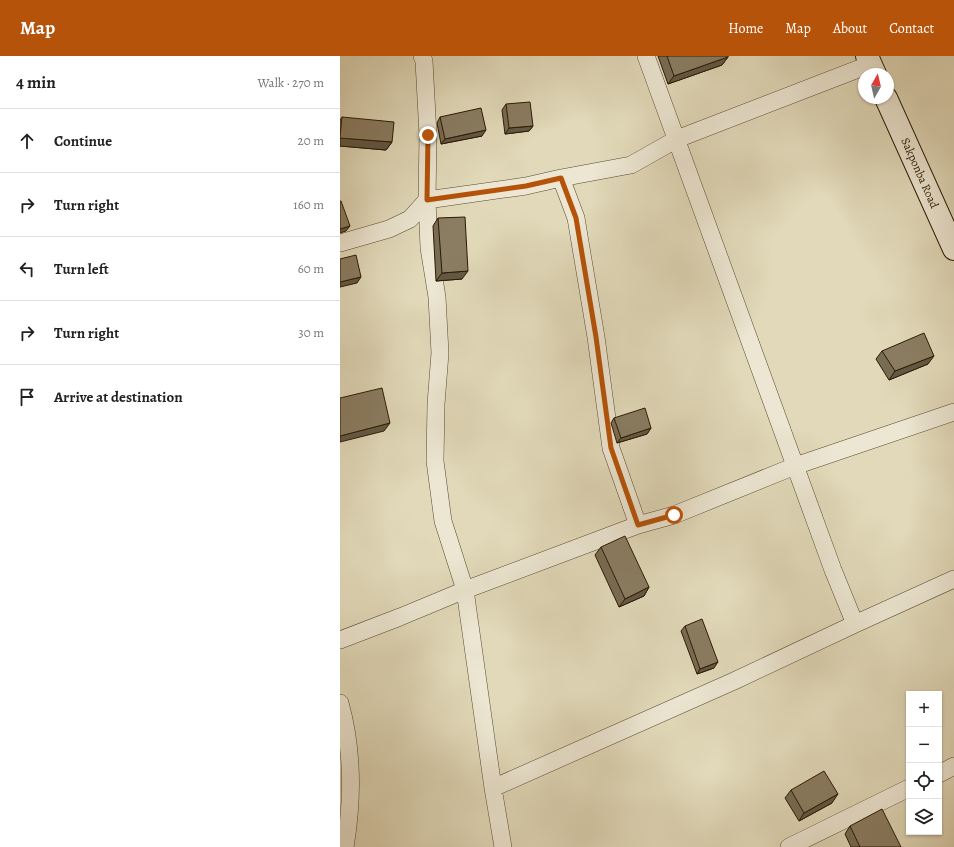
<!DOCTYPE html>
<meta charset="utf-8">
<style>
body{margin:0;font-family:Alegreya,serif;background:#f2f2f2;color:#222}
.controls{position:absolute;right:12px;bottom:12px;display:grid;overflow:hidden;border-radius:0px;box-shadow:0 1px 3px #0004}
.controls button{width:36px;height:36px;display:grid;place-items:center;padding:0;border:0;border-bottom:1px solid #e0e0e0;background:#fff;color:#222;font:20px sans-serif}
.compass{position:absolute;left:518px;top:12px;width:36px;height:36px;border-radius:50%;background:#fff;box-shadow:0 1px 3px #0004;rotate:8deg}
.stop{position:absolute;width:12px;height:12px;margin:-9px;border:3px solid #b45309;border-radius:50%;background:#fff}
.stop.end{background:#b45309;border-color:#fff;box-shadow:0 1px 4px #0008}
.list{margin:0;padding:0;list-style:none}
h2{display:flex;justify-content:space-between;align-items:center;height:52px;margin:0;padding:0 16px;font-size:17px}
h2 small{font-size:13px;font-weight:400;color:#767676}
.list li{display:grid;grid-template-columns:26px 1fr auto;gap:12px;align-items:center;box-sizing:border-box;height:64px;padding:0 16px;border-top:1px solid #e0e0e0}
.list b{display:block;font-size:15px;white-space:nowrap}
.list em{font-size:13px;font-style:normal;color:#767676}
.icon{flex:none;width:22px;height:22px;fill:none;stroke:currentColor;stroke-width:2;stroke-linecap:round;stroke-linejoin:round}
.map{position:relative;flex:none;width:614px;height:791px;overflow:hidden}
header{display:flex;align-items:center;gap:24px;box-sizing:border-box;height:56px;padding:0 20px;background:#b45309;color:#fff}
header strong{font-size:19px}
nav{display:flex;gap:22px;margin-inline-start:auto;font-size:14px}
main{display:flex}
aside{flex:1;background:#fff}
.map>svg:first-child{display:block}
</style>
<header>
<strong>Map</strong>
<nav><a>Home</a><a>Map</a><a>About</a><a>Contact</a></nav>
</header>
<main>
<aside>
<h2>4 min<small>Walk · 270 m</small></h2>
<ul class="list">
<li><svg class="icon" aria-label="ahead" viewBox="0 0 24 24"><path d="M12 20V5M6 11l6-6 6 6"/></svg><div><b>Continue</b></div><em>20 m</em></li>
<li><svg class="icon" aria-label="right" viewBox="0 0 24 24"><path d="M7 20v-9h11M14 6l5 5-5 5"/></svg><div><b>Turn right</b></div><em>160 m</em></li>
<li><svg class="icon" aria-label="left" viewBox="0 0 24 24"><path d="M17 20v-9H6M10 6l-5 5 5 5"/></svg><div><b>Turn left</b></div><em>60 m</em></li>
<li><svg class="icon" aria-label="right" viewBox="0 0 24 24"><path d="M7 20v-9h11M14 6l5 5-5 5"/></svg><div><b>Turn right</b></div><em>30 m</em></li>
<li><svg class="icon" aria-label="arrive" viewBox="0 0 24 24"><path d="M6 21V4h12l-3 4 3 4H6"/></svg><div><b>Arrive at destination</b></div></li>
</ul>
</aside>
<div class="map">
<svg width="614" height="791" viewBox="0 0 614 791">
<rect width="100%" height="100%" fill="#e1d9b9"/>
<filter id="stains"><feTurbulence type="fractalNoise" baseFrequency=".005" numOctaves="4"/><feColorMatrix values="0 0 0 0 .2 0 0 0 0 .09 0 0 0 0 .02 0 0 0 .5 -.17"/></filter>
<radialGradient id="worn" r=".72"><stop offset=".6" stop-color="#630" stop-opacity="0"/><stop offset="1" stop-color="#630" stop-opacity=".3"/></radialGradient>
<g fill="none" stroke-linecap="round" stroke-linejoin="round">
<defs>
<path id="street" d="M82,0L84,5L88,79L87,144L89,192L97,241L100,297L96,348L95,405L103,465L125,534L153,732L163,791
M306,0L493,514L515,568
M221,122L236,162L256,281L271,392L298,469
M0,187L49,173L70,163L87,144L186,130L221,122L291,109L337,83L531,8
M0,584L60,561L125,534L298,469L334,459L455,410L614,356
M0,647C13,694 13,743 5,791
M599,718L614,710
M153,732L394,625L515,568L614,523
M449,791L569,732"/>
<path id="secondary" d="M527,0L535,18
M546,42L614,193"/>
</defs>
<!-- street casing -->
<use href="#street" stroke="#594a30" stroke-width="18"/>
<!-- secondary casing -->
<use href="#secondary" stroke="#2c1a03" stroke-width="24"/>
<!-- street -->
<use href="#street" stroke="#ece6d2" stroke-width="17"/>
<!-- secondary -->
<use href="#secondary" stroke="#ece6d2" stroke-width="22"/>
</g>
<!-- wall -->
<path fill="#776c54" stroke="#2c1a03" d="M318,0H388V1L382,9L328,28Z
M166,48L193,70L189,75L165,78L162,54Z
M2,61L52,86L46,94L0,90V64Z
M100,61L142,80L101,88L97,67Z
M98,162L122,223L96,225L93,170Z
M542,295L588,308L549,324L536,303Z
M274,362L311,372L307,378L277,387L271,367Z
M261,491L309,531L304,540L279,551L255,499Z
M345,570L374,612L357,618L341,575Z
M451,734L492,747L459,765L445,742Z
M510,770L561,791H511L505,778Z"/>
<!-- shaded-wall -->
<path fill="#615845" stroke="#2c1a03" d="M388,1L382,9L328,28L334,20Z
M193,70L189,75L165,78L169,72Z
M146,74L142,80L101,88L105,83Z
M0,82L52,86L46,94L0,90Z
M10,170L6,175L0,177V173Z
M128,215L122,223L96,225L102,217Z
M21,221L17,227L0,231V226Z
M594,300L588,308L549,324L555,315Z
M50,367L44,375L0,386V380Z
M311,372L307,378L277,387L281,382Z
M309,531L304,540L279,551L285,543Z
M378,606L374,612L357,618L360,613Z
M498,738L492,747L459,765L464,757Z"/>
<!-- building -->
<path fill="#8a7d62" stroke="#2c1a03" d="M327,0H388V1L334,20Z
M190,46L193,70L169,72L166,48Z
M141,52L146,74L105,83L100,61Z
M2,61L54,66L52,86L0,82Z
M0,145H1L10,170L0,173Z
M125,161L128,215L102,217L98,162Z
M16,199L21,221L0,226V203Z
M584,277L594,300L555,315L542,295Z
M42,332L50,367L0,380V342Z
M305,352L311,372L281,382L274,362Z
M285,480L309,531L285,543L261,491Z
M362,563L378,606L360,613L345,570Z
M484,715L498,738L464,757L451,734Z
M542,753L561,791H520L510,770Z"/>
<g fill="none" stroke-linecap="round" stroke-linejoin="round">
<!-- route -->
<path stroke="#b45309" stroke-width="5" d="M88,79L87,144L186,130L221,122L236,162L256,281L271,392L298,469L334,459"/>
</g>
<g text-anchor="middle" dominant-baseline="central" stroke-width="3" stroke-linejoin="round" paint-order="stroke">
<!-- street labels -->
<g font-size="12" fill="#2c1a03" stroke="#ece6d2">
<text transform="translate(580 117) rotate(66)">Sakponba Road</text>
</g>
</g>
<rect width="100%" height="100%" filter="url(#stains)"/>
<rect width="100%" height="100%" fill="url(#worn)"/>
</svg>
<div class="controls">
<button>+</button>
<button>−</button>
<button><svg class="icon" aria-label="locate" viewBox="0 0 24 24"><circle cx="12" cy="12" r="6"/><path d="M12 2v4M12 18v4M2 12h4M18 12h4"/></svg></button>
<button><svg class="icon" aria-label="layers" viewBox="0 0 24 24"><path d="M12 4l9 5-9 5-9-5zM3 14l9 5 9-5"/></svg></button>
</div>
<svg class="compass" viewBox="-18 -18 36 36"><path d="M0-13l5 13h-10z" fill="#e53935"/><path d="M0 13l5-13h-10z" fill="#767676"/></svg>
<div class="stop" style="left:334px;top:459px"></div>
<div class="stop end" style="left:88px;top:79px"></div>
</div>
</main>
